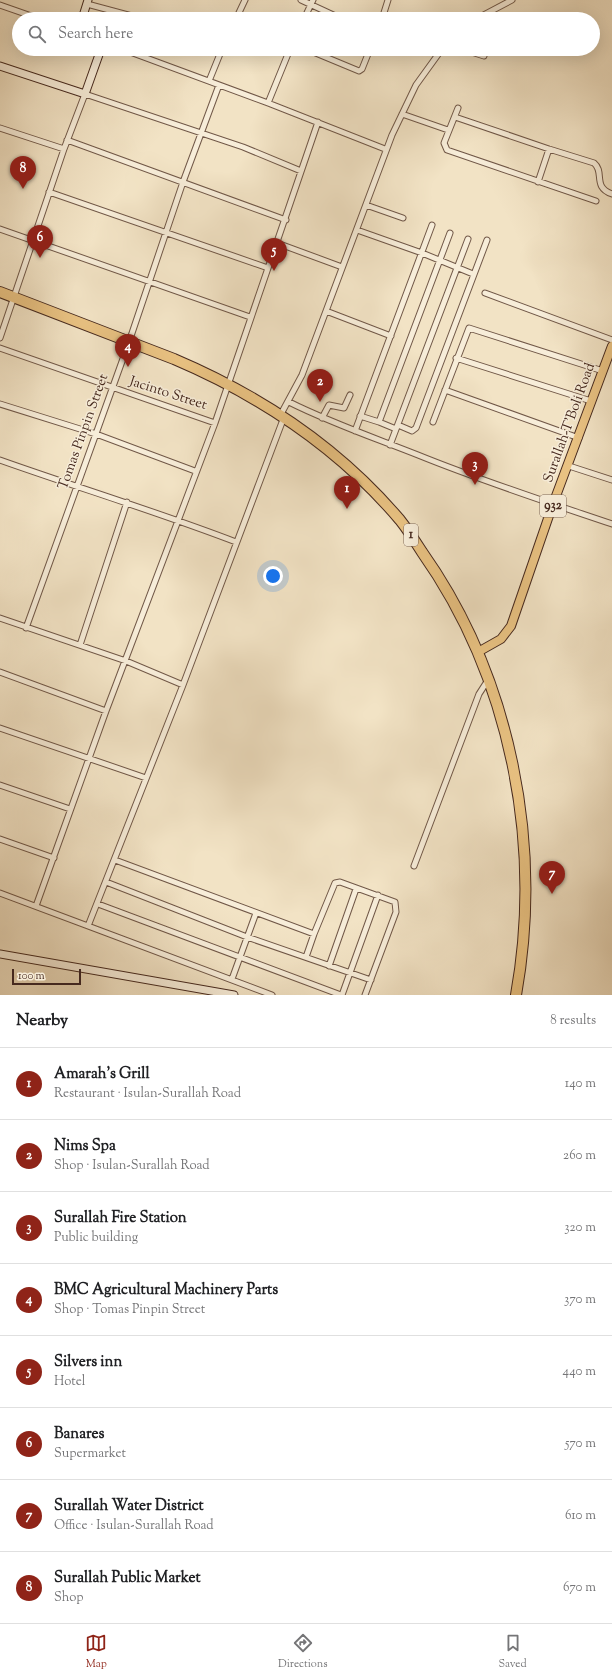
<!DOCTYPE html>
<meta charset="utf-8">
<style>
body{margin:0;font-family:"Sorts Mill Goudy",serif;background:#f6f6f6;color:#202124}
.scale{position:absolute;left:12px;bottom:10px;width:69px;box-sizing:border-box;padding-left:4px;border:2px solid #46291e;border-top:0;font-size:11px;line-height:14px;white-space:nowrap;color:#46291e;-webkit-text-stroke:3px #f7edd9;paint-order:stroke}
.you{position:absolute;left:273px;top:576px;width:14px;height:14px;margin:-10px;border:3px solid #fff;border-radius:50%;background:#1a73e8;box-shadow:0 0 0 6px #1a73e833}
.badge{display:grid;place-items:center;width:26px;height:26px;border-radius:50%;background:#8f2418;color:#fff;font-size:13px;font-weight:700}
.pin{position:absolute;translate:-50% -33px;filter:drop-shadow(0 1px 2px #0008)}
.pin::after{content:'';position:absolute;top:21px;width:14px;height:12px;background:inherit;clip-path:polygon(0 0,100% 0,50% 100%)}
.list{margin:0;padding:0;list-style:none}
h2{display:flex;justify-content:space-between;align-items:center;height:52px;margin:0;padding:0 16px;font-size:17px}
h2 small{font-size:13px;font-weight:400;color:#757577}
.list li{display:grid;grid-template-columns:26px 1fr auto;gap:12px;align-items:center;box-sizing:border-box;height:72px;padding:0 16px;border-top:1px solid #e0e0e0}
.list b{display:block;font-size:15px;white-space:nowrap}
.list p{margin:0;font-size:13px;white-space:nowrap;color:#757577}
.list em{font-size:13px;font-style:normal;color:#757577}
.icon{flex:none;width:22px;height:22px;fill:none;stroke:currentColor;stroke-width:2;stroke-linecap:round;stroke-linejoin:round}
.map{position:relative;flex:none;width:612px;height:995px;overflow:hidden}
.search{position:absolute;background:#fff;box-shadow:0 4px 16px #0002;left:12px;right:12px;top:12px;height:44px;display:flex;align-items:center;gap:10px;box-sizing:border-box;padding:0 14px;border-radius:22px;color:#757577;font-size:15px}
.sheet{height:628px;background:#fff}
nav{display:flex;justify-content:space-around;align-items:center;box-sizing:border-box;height:56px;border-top:1px solid #e0e0e0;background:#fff;font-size:11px;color:#757577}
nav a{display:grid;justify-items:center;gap:2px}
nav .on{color:#8f2418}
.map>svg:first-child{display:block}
</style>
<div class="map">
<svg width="612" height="995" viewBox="0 0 612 995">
<rect width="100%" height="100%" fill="#f2e3c5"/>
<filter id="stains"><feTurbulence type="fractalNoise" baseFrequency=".005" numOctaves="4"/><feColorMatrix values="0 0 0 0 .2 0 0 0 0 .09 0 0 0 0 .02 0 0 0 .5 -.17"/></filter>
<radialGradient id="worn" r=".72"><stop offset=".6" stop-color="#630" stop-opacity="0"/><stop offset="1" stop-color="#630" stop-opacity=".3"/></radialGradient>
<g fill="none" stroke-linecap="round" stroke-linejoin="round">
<defs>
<path id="street" d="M301,0L342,19
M87,4L143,19
M0,5L40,19
M236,19L245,0
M304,19L313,0
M382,19L388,0
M476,19L512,0
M122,49L268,103L385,149
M306,49L359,71L362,69L370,49
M462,49L484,56
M209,81L222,49
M268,103L290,49
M458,108L444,143L447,150L596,201
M402,114L448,130
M455,117L549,149L594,163C605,172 592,187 612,194
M0,128L64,149
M67,140L286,220
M538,182L549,149
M49,192L268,268
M366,205L403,218
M0,229L250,317
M357,230L422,253L473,274
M277,243L342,267
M485,293L612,340
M326,311L391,336
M0,338L64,149L85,94L243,147L301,171
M0,348L215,423
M456,358L591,401
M445,390L579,438
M289,402C331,423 375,438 418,455C482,481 547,502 612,524
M0,404L96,434L195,471
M281,414L302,375L392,135L416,85L442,49
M360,416L379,422
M322,418L329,405L344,408L350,395
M433,422L469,328L603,371
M398,425L412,431L416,428L487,240
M396,429L379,422L450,233
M355,431L432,225
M390,445L468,239
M0,460C79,488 158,512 236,542
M569,466L612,480
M0,618L126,661L183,685
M26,628L129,342L183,182L219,85
M80,645L127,502
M0,672L106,711
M0,728L146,778
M0,785L70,809
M0,839L54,858
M115,860L314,934
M414,866L479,694L488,680
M106,882L247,937L371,980
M0,893L88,926
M98,904L341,995
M36,906L106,711L215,423L318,122
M306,957L314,934L335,883L340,882L395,902L396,912L365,995
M329,966L356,889
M232,979L256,913
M272,995L88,926L183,685L284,417
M342,995L378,895"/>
<path id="secondary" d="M82,19L88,0
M0,66L85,94L101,49
M0,954L234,995"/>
<path id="primary" d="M478,652L501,639L511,626L553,504L612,346"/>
<path id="highway" d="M0,292L174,359C261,396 339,448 400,520C408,530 415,541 422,552C511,678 543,844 516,995"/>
</defs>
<!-- street casing -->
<use href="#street" stroke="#715848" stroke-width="7"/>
<!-- secondary casing -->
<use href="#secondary" stroke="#46291e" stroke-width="9"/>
<!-- primary casing -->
<use href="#primary" stroke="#46291e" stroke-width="10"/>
<!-- highway casing -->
<use href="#highway" stroke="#46291e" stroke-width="12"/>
<!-- street -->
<use href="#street" stroke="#f7edd9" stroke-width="5"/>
<!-- secondary -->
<use href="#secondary" stroke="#f7edd9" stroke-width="7"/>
<!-- primary -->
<use href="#primary" stroke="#e9c282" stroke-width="8"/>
<!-- highway -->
<use href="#highway" stroke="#e9c282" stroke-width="10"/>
</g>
<g text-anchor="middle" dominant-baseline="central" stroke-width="3" stroke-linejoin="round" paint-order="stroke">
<!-- shield labels -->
<g fill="#f7edd9" stroke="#7b6456" stroke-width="1">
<rect x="540" y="495" width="26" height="22" rx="3"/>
<rect x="404" y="524" width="14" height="22" rx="3"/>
</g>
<g font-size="13" font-weight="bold" fill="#46291e">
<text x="553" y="506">932</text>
<text x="411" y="535">1</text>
</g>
<!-- street labels -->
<g font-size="14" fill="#46291e" stroke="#f7edd9">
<text transform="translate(168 394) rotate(18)">Jacinto Street</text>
<text transform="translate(570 423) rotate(-70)">Surallah-T'Boli Road</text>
<text transform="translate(84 432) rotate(-70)">Tomas Pinpin Street</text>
</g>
</g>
<rect width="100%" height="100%" filter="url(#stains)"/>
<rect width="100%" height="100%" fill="url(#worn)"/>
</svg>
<div class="scale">100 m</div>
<div class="you"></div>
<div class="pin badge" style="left:347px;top:509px">1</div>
<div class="pin badge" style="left:320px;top:402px">2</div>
<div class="pin badge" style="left:475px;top:485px">3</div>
<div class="pin badge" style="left:128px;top:367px">4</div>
<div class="pin badge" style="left:274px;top:271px">5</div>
<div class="pin badge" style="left:40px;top:258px">6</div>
<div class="pin badge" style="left:552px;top:894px">7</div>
<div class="pin badge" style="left:23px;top:189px">8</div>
<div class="search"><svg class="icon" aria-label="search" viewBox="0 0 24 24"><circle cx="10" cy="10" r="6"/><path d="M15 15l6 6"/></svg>Search here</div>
</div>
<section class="sheet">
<h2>Nearby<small>8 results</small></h2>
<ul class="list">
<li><span class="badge">1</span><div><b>Amarah's Grill</b><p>Restaurant · Isulan-Surallah Road</p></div><em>140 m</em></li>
<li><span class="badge">2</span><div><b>Nims Spa</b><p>Shop · Isulan-Surallah Road</p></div><em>260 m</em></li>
<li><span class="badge">3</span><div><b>Surallah Fire Station</b><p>Public building</p></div><em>320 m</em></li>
<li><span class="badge">4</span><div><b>BMC Agricultural Machinery Parts</b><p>Shop · Tomas Pinpin Street</p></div><em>370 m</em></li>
<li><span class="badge">5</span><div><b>Silvers inn</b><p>Hotel</p></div><em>440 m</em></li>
<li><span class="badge">6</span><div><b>Banares</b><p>Supermarket</p></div><em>570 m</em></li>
<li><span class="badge">7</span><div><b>Surallah Water District</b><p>Office · Isulan-Surallah Road</p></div><em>610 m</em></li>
<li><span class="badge">8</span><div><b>Surallah Public Market</b><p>Shop</p></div><em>670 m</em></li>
</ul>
</section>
<nav>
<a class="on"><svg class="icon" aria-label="map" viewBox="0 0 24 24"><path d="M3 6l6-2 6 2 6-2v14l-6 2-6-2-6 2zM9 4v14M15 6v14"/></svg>Map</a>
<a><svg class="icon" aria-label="directions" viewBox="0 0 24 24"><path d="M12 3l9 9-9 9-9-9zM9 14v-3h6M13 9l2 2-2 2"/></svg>Directions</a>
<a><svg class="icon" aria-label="saved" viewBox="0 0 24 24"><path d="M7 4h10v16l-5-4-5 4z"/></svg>Saved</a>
</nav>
